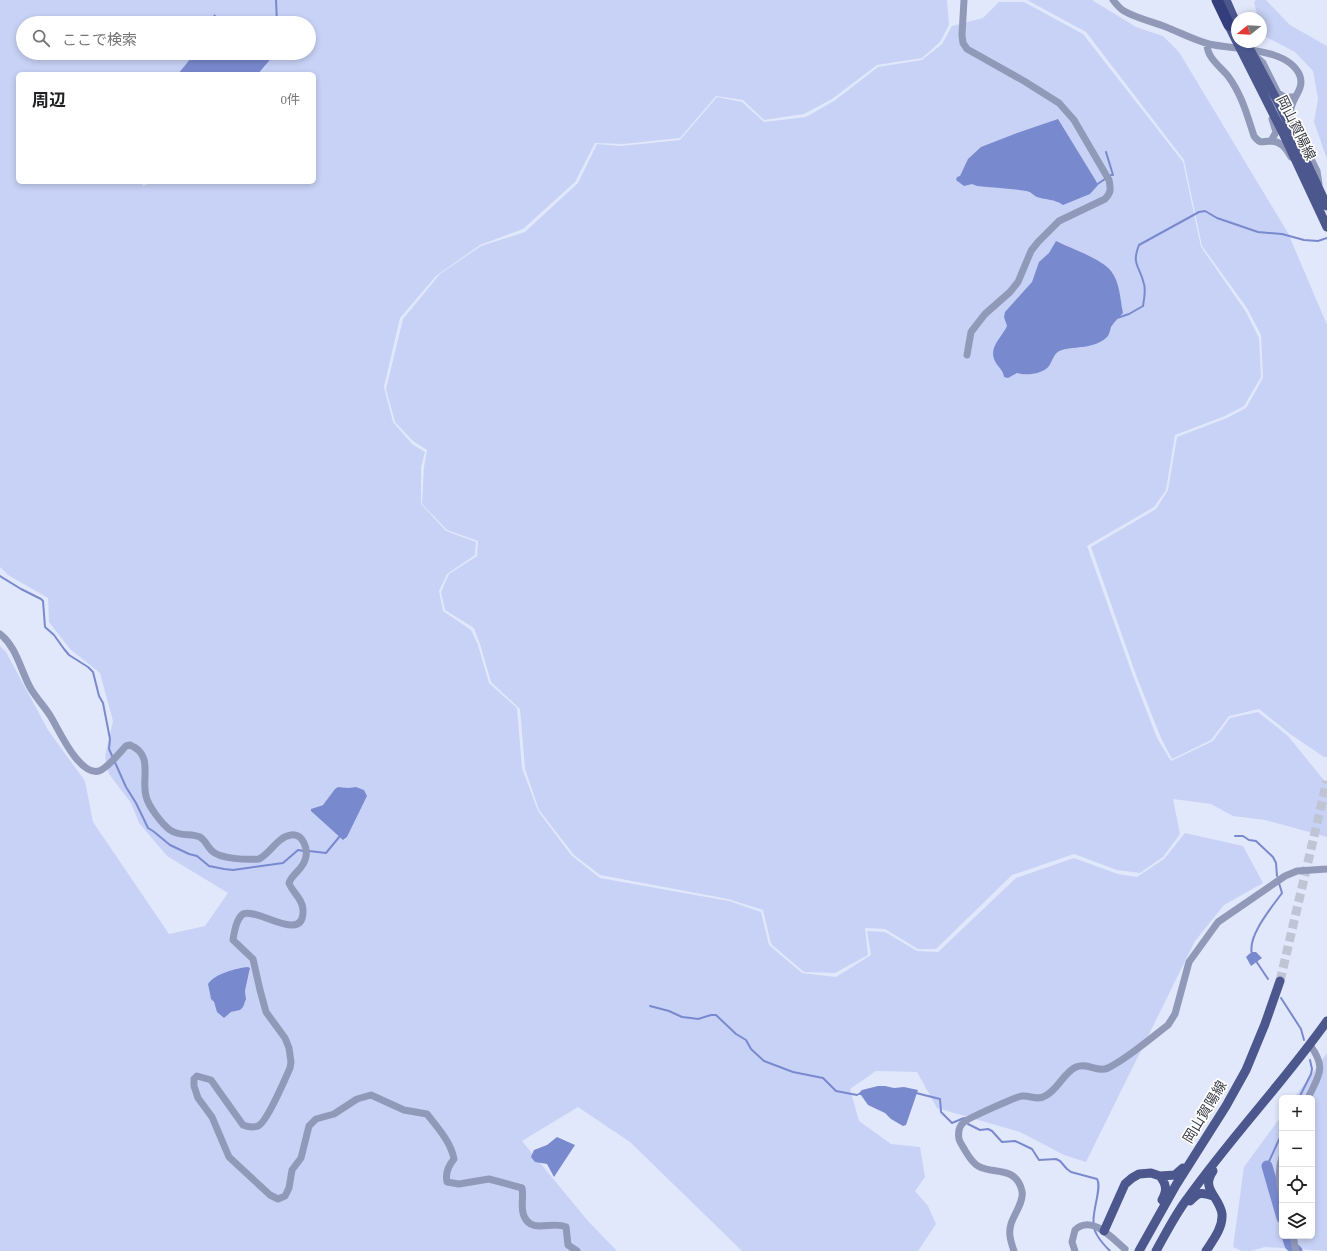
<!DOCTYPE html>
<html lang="ja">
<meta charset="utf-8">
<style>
body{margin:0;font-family:"Times New Roman","Noto Sans JP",serif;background:#f6f6f6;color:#202124}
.controls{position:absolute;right:12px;bottom:12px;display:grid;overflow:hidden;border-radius:6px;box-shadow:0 2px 6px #0003}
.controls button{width:36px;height:36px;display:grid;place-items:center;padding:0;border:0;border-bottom:1px solid #e0e0e0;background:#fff;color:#202124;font:20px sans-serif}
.compass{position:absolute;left:1231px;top:12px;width:36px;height:36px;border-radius:50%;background:#fff;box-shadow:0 2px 6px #0003;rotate:252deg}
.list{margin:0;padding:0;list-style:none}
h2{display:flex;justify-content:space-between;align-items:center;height:52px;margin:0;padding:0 16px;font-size:17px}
h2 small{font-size:13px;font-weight:400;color:#757577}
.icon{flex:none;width:22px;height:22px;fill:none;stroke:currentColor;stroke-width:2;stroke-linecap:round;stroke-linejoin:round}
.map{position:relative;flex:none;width:1327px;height:1251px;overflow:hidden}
.search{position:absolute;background:#fff;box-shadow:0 2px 6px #0003;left:16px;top:16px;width:300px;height:44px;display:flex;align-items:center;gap:10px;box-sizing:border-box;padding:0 14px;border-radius:22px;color:#757577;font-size:15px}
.panel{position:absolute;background:#fff;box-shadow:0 2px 6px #0003;left:16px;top:72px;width:300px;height:112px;border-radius:6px}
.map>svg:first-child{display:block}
</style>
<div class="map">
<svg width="1327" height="1251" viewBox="0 0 1327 1251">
<rect width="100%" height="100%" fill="#e2e8fb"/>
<!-- green -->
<path fill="#c8d2f6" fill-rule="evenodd" d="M0,0H947L949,25L940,42L922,58L877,65L832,99L804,114L764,120L743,100L716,96L680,138L623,144L595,143L575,182L523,229L480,245L436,276L400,318L384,387L393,422L412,444L425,452L421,467V504L446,531L476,542L475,555L447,574L439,591L443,611L471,630L478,645L489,683L517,708L522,768L538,811L571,855L600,878L729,901L761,912L769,945L802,973L836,977L871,955L867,931L885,932L917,951L938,952L1016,878L1074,858L1118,874L1137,877L1164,859L1185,833L1243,846L1263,883L1224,905L1195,941L1086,1162L1064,1155L1020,1132L937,1108L917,1072L876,1071L850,1089L859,1121L891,1144L920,1147L925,1177L915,1191L928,1206L936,1224L918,1251H742L630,1142L578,1107L522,1141L588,1221L617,1251H0V646L6,652L48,730L85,781L93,822L169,934L205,926L228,893L167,856L139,823L131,803L109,774L105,756L113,721L100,673L70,649L49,622L48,598L8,575L0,567ZM214,14L225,23H309V53H262L269,59L265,67L258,74H314V182H154L143,186L141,182H18V74H178L195,53H23V23H211ZM338,787L348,788L356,787L364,790L367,796L347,837L344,840L314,808L324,804ZM250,971L245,991L246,995L240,1010L231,1012L224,1018C218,1013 216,1007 212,1000C209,996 210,989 208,984C216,971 236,973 250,971Z
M1027,0H1092L1136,27L1163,36L1179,52L1288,233L1327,325V757H1324L1290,734L1259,709L1229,716L1211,740L1172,759L1161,738L1136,675L1091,547L1156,509L1168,490L1177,437L1227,418L1246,408L1263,378L1261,335L1247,308L1202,246L1184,160L1086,32Z
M1256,0H1266L1290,25L1327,46V159L1314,122L1318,99L1313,71L1295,52L1264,36L1261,28V18H1258L1254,2Z
M999,2H1024L1083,34L1183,162L1201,247L1246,312L1259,338L1261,377L1244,406L1225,416L1175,435L1166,490L1154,507L1087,546L1132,673L1157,738L1171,761L1213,741L1230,718L1258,712L1288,736L1327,784V837L1265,820L1233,816L1211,804L1173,799L1180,834L1163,857L1140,873L1117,870L1074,854L1012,875L936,949H918L885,929L865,928L868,955L835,973L804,972L771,944L763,910L728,899L600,875L574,855L539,810L525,769L520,709L491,682L480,644L474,628L445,610L441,592L449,574L477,556L478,541L447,530L422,504L424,467L427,450L413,441L395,422L386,389L403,319L440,274L481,246L525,232L578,183L597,144L621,146L680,140L717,97L742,102L764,122L806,117L834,101L878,67L922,60L942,44L952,26L983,18Z
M1327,1053V1251L1265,1247L1251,1251H1242L1233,1247L1244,1167L1282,1115V1236H1312V1098H1294Z"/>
<!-- water -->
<path fill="#7989ce" d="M214,14L225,23H211Z
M195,53H262L269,59V61L258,74H178Z
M1058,119L1096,181L1098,185L1090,194L1063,205C1055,199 1046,200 1037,197C1033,195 1030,191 1026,191C1010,188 993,188 977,186L972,184L964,186L956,180L957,177L960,176L968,159L981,147L1017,133Z
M1056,241C1070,248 1102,259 1111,271C1120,282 1120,299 1123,313C1119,317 1114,322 1111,327C1110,331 1109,336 1106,338C1093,349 1077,346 1062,350C1054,352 1053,360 1049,366C1043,374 1026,376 1017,373L1008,378L1004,377C1003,370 999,368 996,363C987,348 1001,339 1007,326L1004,317L1005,312L1032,282L1039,262L1049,253Z
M338,787L348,788L356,787L364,790L367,796L347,837L343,840L311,811V809L323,805L335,789Z
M1253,952H1256L1262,958L1251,966L1246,957L1249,954Z
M248,967L250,968L245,991L246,999L243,1007L240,1010L231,1012L224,1018L217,1012L214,1002L211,999L208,984C214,974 237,968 248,967Z
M878,1086H885L894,1088L904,1087L918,1090L906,1125L903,1126L891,1119L885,1113L868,1105L861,1095H855L859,1093L862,1090Z
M557,1137L575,1145L554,1177L547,1164L535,1162L531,1157L534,1150L547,1145Z"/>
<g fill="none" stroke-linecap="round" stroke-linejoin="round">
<!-- stream -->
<path stroke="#7989ce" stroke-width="2" d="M276,0L277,23
M266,58L270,53
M1106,152L1113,175H1111
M1096,185L1105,179
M1117,318L1129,314L1143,306C1144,299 1146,291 1144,284C1140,266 1131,265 1139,245L1199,212L1205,211L1217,218L1258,232L1282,234L1304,240L1318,241L1327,238
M0,576L21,589L41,599L43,601L45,627L54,635L64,649L69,655L88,667L93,672L99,696L103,703L110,739L109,749L126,787L136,803L148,828L153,831L170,845L189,854L197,856L209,866L224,869L233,870L283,863L298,850L304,851
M1235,836H1243L1249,840L1256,841L1273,857L1276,863L1277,876
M309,851L326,853L340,836
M1252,954C1247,936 1272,907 1282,893L1279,883
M1256,961L1268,979
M1281,998L1301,1029L1304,1040
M650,1006L669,1011L682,1017L691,1018L698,1019L711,1015H716L736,1034L746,1040L751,1049L764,1061L793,1072L823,1078L836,1091L857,1095
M916,1093L940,1099L941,1112L952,1123L964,1118
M1299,1098L1311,1074L1312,1069L1310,1060
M968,1124L980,1130L988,1129L992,1131L1002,1142L1015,1141L1032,1149L1039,1160L1056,1159L1060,1161L1067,1169L1071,1172L1097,1179C1103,1188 1089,1216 1095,1231C1098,1239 1104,1245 1110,1251
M1267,1166L1282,1133"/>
<!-- river -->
<path stroke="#7989ce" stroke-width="11" d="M1267,1166L1282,1218
M1287,1236L1290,1245L1297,1251"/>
<!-- major-tunnel -->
<path stroke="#c0c5d6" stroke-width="9" stroke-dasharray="9 4.5" stroke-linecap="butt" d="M1280,981L1327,781"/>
<!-- minor -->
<path stroke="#9199b9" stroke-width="7" d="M964,0L962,35L963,43L967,49L1024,81L1059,103L1074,120L1109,180C1111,189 1111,193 1105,199L1059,221L1038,242L1031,251L1018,282L1010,292L985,314L971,332L967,355
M1113,0C1116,4 1119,8 1124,11C1136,18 1153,22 1166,27C1181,33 1194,40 1209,44C1234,50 1289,47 1300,76C1305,91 1289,99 1290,116L1317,171L1319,184
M1207,44C1207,58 1220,66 1228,76C1242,95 1247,115 1254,136C1261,145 1262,141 1271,141C1280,141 1287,149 1291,157
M1255,56L1263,63L1278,93C1284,98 1289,98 1296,96
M1271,141L1276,132L1272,119
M0,634C17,647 21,672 31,689C37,699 45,707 51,717C59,730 79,776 99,771C108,768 119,753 126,746L130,745C154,755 141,777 146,796C148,806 162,824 170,830C180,837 191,833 200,837C205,840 207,846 212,851C220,859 247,860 259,859C271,853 277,837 291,835C303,833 309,850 305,860C302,870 292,874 289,883C292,892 303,899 303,910C304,945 258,907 243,914C237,918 234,933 233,940L253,959L260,990L266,1012L285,1038L289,1048L291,1062L290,1068C285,1079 267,1122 258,1126C252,1128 248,1127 243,1125L211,1080L197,1076L194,1079V1086L198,1098L212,1117L229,1157L270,1195L278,1199L285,1196L289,1188L292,1170L301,1158L309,1126L316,1119L334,1114L357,1099L371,1095L404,1110L427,1114C437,1127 451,1142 454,1159C449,1165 445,1173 447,1182L459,1184L489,1179L522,1188C524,1197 520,1207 524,1216C532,1235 552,1220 566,1227L568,1245L577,1251
M1308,1098C1319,1075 1327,1068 1310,1045
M1282,1157C1278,1169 1279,1184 1282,1196
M1293,1236L1296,1251
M1014,1251C1011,1242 1008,1234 1011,1224C1014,1214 1024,1202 1022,1191C1016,1165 993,1175 978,1166C973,1163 969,1157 966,1152C964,1148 960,1143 959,1139C958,1133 959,1126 964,1122C967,1119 1017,1096 1022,1096C1030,1095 1037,1101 1045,1096C1058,1090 1063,1073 1076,1067C1087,1062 1098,1073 1108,1068C1127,1059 1151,1038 1168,1025L1175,1014L1189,962L1218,922L1285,876L1297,871L1327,869
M1075,1251L1072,1242L1075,1230C1092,1214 1113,1239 1125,1249"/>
<!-- major -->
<path stroke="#4b578d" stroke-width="9" d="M1226,0L1237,25
M1226,20L1237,42
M1237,42L1284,135L1327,227
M1246,42L1281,108L1327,206
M1160,1176C1167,1185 1167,1191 1162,1200
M1190,1201C1199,1192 1201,1192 1213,1196
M1104,1231L1125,1184L1132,1178L1139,1174L1151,1173L1160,1176L1175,1175L1183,1168
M1139,1251L1176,1185L1226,1106L1246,1070L1265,1024L1280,981
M1156,1251C1166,1233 1175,1215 1187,1199C1231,1137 1283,1083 1327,1021
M1206,1251C1213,1240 1223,1228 1222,1214C1220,1197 1200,1189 1213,1171"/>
<!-- highway -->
<path stroke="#343e7d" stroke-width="11" d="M1217,0L1229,25"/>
</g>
<g text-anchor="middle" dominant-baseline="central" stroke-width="3.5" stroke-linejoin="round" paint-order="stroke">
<!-- street labels -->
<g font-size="14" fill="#393b43" stroke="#fff">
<text transform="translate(1296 128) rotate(64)">岡山賀陽線</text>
<text transform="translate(1205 1112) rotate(-59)">岡山賀陽線</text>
</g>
</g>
</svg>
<div class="controls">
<button>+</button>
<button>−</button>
<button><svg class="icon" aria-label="locate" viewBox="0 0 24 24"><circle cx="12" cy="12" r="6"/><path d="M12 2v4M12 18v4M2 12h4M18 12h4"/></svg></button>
<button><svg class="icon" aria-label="layers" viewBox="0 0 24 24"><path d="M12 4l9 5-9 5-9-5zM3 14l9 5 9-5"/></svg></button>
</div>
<svg class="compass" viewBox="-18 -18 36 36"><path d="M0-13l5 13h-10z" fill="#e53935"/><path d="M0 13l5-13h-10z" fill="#757577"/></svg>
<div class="search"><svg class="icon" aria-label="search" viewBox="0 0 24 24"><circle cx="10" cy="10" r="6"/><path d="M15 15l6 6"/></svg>ここで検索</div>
<section class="panel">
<h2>周辺<small>0件</small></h2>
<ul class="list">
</ul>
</section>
</div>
